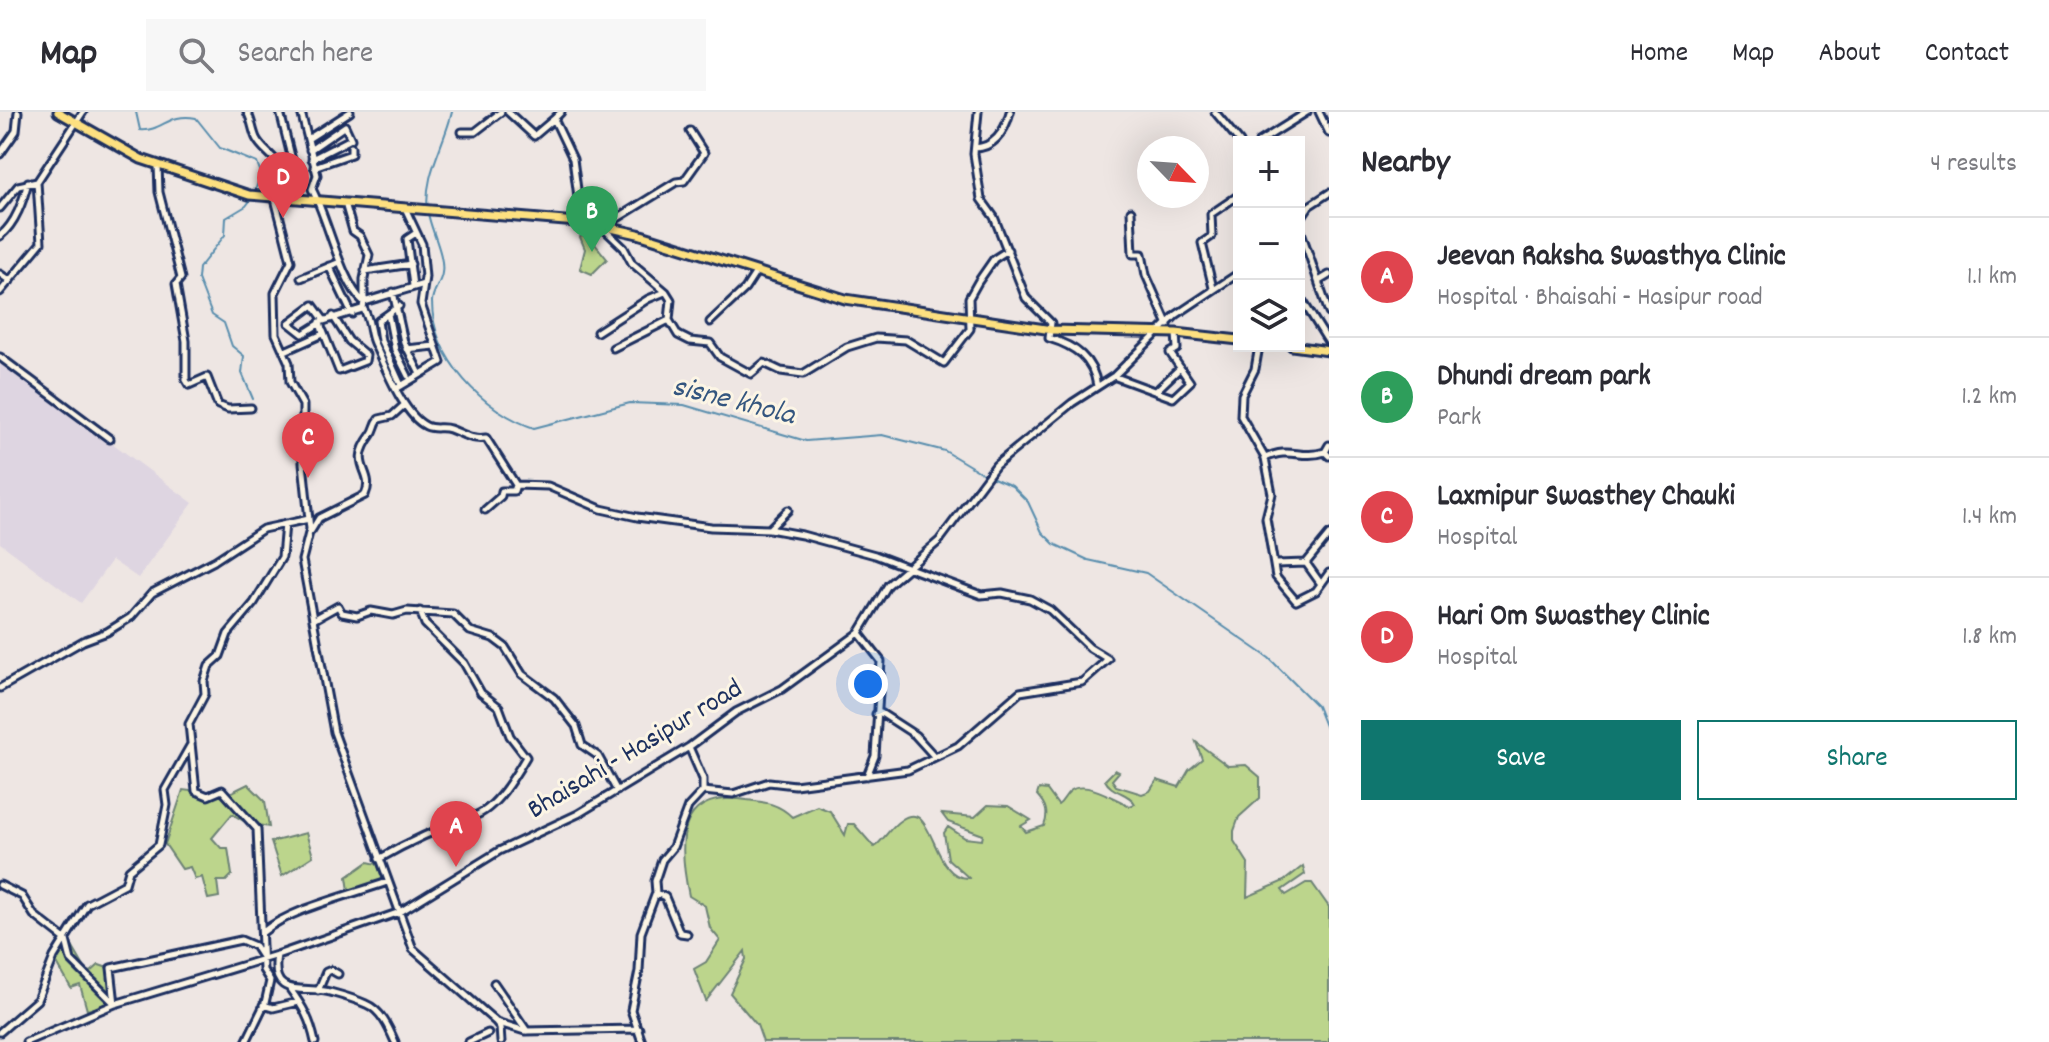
<!DOCTYPE html>
<meta charset="utf-8">
<style>
body{margin:0;font-family:Dekko,sans-serif;background:#f7f7f7;color:#2b2b33}
.controls{position:absolute;right:24px;top:24px;display:grid;overflow:hidden;border-radius:0px;box-shadow:0 8px 32px #0002}
.controls button{width:72px;height:72px;display:grid;place-items:center;padding:0;border:0;border-bottom:2px solid #e1e1e2;background:#fff;color:#2b2b33;font:40px sans-serif}
.compass{position:absolute;left:1137px;top:24px;width:72px;height:72px;border-radius:50%;background:#fff;box-shadow:0 8px 32px #0002;rotate:115deg}
.you{position:absolute;left:868px;top:572px;width:28px;height:28px;margin:-20px;border:6px solid #fff;border-radius:50%;background:#1a73e8;box-shadow:0 0 0 12px #1a73e833}
.badge{display:grid;place-items:center;width:52px;height:52px;border-radius:50%;background:#0f766e;color:#fff;font-size:26px;font-weight:700}
.pin{position:absolute;translate:-50% -66px;filter:drop-shadow(0 2px 4px #0008)}
.pin::after{content:'';position:absolute;top:42px;width:28px;height:24px;background:inherit;clip-path:polygon(0 0,100% 0,50% 100%)}
.list{margin:0;padding:0;list-style:none}
h2{display:flex;justify-content:space-between;align-items:center;height:104px;margin:0;padding:0 32px;font-size:34px}
h2 small{font-size:26px;font-weight:400;color:#7c7c81}
.list li{display:grid;grid-template-columns:52px 1fr auto;gap:24px;align-items:center;box-sizing:border-box;height:120px;padding:0 32px;border-top:2px solid #e1e1e2}
.list b{display:block;font-size:30px;white-space:nowrap}
.list p{margin:0;font-size:26px;white-space:nowrap;color:#7c7c81}
.list em{font-size:26px;font-style:normal;color:#7c7c81}
.actions{display:flex;gap:16px;padding:24px 32px}
.actions a{flex:1;padding:18px 0;border:2px solid #0f766e;border-radius:0px;text-align:center;font-size:28px;color:#0f766e}
.actions .main{background:#0f766e;color:#fff}
.icon{flex:none;width:44px;height:44px;fill:none;stroke:currentColor;stroke-width:2;stroke-linecap:round;stroke-linejoin:round}
.map{position:relative;flex:none;width:1329px;height:930px;overflow:hidden}
header{display:flex;align-items:center;gap:48px;box-sizing:border-box;height:112px;padding:0 40px;background:#fff;border-bottom:2px solid #e1e1e2}
header strong{font-size:38px}
nav{display:flex;gap:44px;margin-inline-start:auto;font-size:28px}
.search{width:560px;height:72px;background:#f7f7f7;display:flex;align-items:center;gap:20px;box-sizing:border-box;padding:0 28px;border-radius:0px;color:#7c7c81;font-size:30px}
main{display:flex}
aside{flex:1;background:#fff}
.map>svg:first-child{display:block}
</style>
<header>
<strong>Map</strong>
<div class="search"><svg class="icon" aria-label="search" viewBox="0 0 24 24"><circle cx="10" cy="10" r="6"/><path d="M15 15l6 6"/></svg>Search here</div>
<nav><a>Home</a><a>Map</a><a>About</a><a>Contact</a></nav>
</header>
<main>
<div class="map">
<svg width="1329" height="930" viewBox="0 0 1329 930">
<rect width="100%" height="100%" fill="#eee6e3"/>
<filter id="ink" filterUnits="userSpaceOnUse"><feTurbulence type="fractalNoise" baseFrequency=".0125" numOctaves="2"/><feDisplacementMap in="SourceGraphic" scale="16" xChannelSelector="R" yChannelSelector="G"/><feConvolveMatrix kernelMatrix="1 2 1 2 8 2 1 2 1" color-interpolation-filters="sRGB"/></filter>
<g filter="url(#ink)">
<!-- built -->
<path fill="#ded5e1" d="M0,248L193,391L138,466L112,448L81,491L0,431Z"/>
<!-- green -->
<path fill="#bcd58c" stroke="#6c8275" stroke-width="2" d="M592,119L595,132L607,147L592,162L580,157L585,137L580,125Z
M1196,630L1228,654L1246,653L1260,665V686L1239,705L1234,719V729L1248,751L1247,785L1284,769L1303,754L1305,762L1282,778L1286,783L1306,771H1312L1329,795V930H763L757,913L730,881L746,847L745,839L706,889L694,857L706,850L720,828L710,816L705,794L689,784C678,732 675,678 747,688C766,690 779,692 792,705L817,694L830,699L845,723L848,712H854L874,735C884,728 890,715 901,708C935,684 930,768 969,766L948,747L944,721L948,715L965,726L982,728L983,723L948,710L942,702L975,705L988,693L1008,694L1031,708L1021,714L1026,720L1044,714C1049,701 1046,693 1037,683L1039,677L1047,678L1058,693C1064,689 1064,684 1070,679C1085,667 1116,688 1130,694L1135,692C1129,680 1111,681 1105,668L1115,658L1119,660L1112,668L1116,674L1142,682L1150,679L1157,668L1179,675L1189,658L1202,647Z
M248,672L265,689L269,715L247,711L232,702L212,726L221,736H228L232,763L226,769H217L219,785L208,787L202,765L195,767L190,755L182,757L165,732L183,678L206,681L221,676L230,681Z
M306,721L313,744L282,764L271,730Z
M368,750L377,752L383,768L349,779L347,765Z
M69,829L86,858L91,860L99,853L108,856L113,892L87,898L80,873L71,876L55,848Z"/>
<g fill="none" stroke-linecap="round" stroke-linejoin="round">
<!-- stream -->
<path stroke="#588dad" stroke-width="2" d="M136,0L140,18C162,20 169,0 196,6L220,36L257,51L261,61L255,79
M452,0C444,34 423,63 428,101C431,119 445,143 442,161C441,171 432,179 432,190C432,246 483,299 534,316L630,291L684,293L806,329L882,323L945,339L985,363
M253,85L246,94L226,106L225,123L199,156L198,167L212,203L224,211L232,234L244,244L242,261L253,287
M991,365L1012,374L1028,390L1042,420L1054,432L1088,448L1146,461L1269,546L1317,594L1329,624"/>
<defs>
<path id="minor" d="M247,0C252,8 252,17 256,26C264,43 286,46 284,77L292,83
M280,0L294,56L291,85
M301,0L317,63L312,77C328,107 341,171 364,190L363,196C371,208 369,220 374,231C385,254 403,303 426,314C434,318 442,314 450,317C464,322 470,328 486,326L516,373L548,374L601,397L637,405L711,415L769,417L802,423L875,443L981,483L1002,481L1030,487L1050,498L1090,536L1108,547L1082,570L1020,580L958,634L908,658L795,673L769,670L733,682L703,679L688,695L673,735L662,748L655,769L656,781L641,821L639,859L631,898L642,930
M508,0L534,24L554,7
M561,0L554,7L573,47L578,85L591,102L589,111
M978,0L974,42L981,87L994,105L1026,186L1051,211L1049,226C1075,234 1093,246 1097,274
M1215,0L1240,30
M1319,0L1329,21
M462,20H475L501,0
M308,27L350,0
M1259,30L1307,0
M975,36C995,35 1005,19 1010,0
M310,38L345,14L351,27L312,47
M0,42L16,19L18,0
M158,53L159,80L181,166L176,172L186,229V268L189,273L207,265L218,293L228,297L251,296
M314,55L351,42V35
M275,87L291,149L275,181L276,222L289,251L290,270L303,293V351L310,417L302,448L334,620L413,837L495,909L500,915L501,930
M345,91L353,119L360,124L369,143L364,167V190L424,172
M0,96L18,74L37,70
M1131,99L1133,142H1142L1146,163L1168,213
M1299,109L1309,94L1329,81
M601,114L624,136L632,151L666,180L671,188L669,208L678,223L690,229L710,231L720,245L751,262L764,251L781,259L803,262L847,235L876,226L906,228L944,251L970,217L969,186L978,170L994,147L1008,138
M1299,114L1329,201
M612,116L616,107L676,70L684,69L704,41L690,19
M0,124C16,111 23,89 28,70
M329,154L352,202
M365,159L411,152
M0,162L10,169
M301,166L340,150
M1319,169L1329,163
M413,174L407,127L416,121
M1213,176L1202,131L1212,124L1211,102L1239,83
M0,180L41,131L37,70L83,0
M393,180L404,230L420,262
M1299,183L1329,231
M399,194L388,202L395,238L408,264
M388,202L378,209L381,229L401,273
M710,210L745,177L756,160
M319,212L303,222L289,211L313,193L324,208
M323,219L339,259L365,249L366,243L349,229L333,204
M597,220L648,187L665,180
M1259,234L1255,257L1242,283L1241,304L1265,346L1272,382L1266,406L1276,465L1296,489L1316,479L1329,461
M613,236L669,208
M406,237L435,234
M285,239L323,222L320,210L362,197
M0,245L110,327
M1116,265L1173,286L1190,270L1170,241L1177,237L1176,221
M396,277L441,250L421,192L425,165L422,132L405,96
M1157,278L1179,257
M1329,333L1325,340L1329,344
M1265,346C1291,334 1299,348 1325,340
M485,398L501,384L502,379H514L516,373
M770,416L788,398
M311,419L319,406L365,383C376,358 347,355 371,323C376,317 374,313 379,307L392,304L404,293
M1276,452L1306,451
M1321,472L1306,451L1329,423
M313,508L338,494L342,501L357,504L371,499L393,503L407,499L453,502L470,519L493,526L505,535L522,562L554,586L576,614L582,633L598,644L617,679
M859,521L881,549L875,644L867,664
M0,576L83,529L107,520L131,505L152,481L214,449L263,417L309,407
M876,602L881,601L915,623L934,644
M689,635L703,667V679
M379,747C410,729 442,715 474,704C496,697 515,664 526,645L510,624L499,595L481,581L464,551L425,512L420,499
M0,773L22,784L34,803L66,828L71,848L114,891
M656,781L665,785L680,821L687,822
M263,820C290,797 351,783 387,770
M277,843C269,888 304,873 330,880C341,883 355,887 366,892C381,898 389,916 395,930
M494,871L527,919
M290,877C303,895 310,907 315,930
M318,879L326,860L331,858L338,862
M115,892L111,856L241,828L255,834L262,845
M263,893L273,896L298,890
M496,910L525,919L639,917
M0,920L37,888L54,845L87,792L125,772L129,758L159,733L167,693L165,678L190,634
M26,930L115,892L277,843L400,800L499,739L578,702L689,635L736,600L782,577L859,521L888,473L939,429L996,353L1072,291L1114,264L1176,203L1239,161
M246,930L265,891L270,869L263,858L257,717L222,678L208,684L196,679L189,612L205,582L204,569L209,554L220,544L228,522L254,491L282,445L285,412
M469,930L488,921"/>
<path id="major" d="M58,0L141,47L249,83L589,111L638,122L845,187L1052,218L1176,221L1239,228
M1292,234L1329,239"/>
</defs>
<!-- minor casing -->
<use href="#minor" stroke="#1b2f5e" stroke-width="11"/>
<!-- major casing -->
<use href="#major" stroke="#1b2f5e" stroke-width="13"/>
<!-- minor -->
<use href="#minor" stroke="#fcf5e5" stroke-width="5"/>
<!-- major -->
<use href="#major" stroke="#fde080" stroke-width="7"/>
</g>
</g>
<g text-anchor="middle" dominant-baseline="central" stroke-width="6" stroke-linejoin="round" paint-order="stroke">
<!-- street labels -->
<g font-size="28" fill="#1b2f5e" stroke="#fcf5e5">
<text transform="translate(636 639) rotate(-31)">Bhaisahi - Hasipur road</text>
</g>
<!-- water labels -->
<g font-size="30" font-style="italic" fill="#34567f" stroke="#fcf5e5">
<text transform="translate(733 291) rotate(14)">sisne khola</text>
</g>
</g>
</svg>
<div class="controls">
<button>+</button>
<button>−</button>
<button><svg class="icon" aria-label="layers" viewBox="0 0 24 24"><path d="M12 4l9 5-9 5-9-5zM3 14l9 5 9-5"/></svg></button>
</div>
<svg class="compass" viewBox="-18 -18 36 36"><path d="M0-13l5 13h-10z" fill="#e53935"/><path d="M0 13l5-13h-10z" fill="#7c7c81"/></svg>
<div class="you"></div>
<div class="pin badge" style="left:456px;top:755px;background:#e0444e">A</div>
<div class="pin badge" style="left:592px;top:140px;background:#2e9e5b">B</div>
<div class="pin badge" style="left:308px;top:366px;background:#e0444e">C</div>
<div class="pin badge" style="left:283px;top:106px;background:#e0444e">D</div>
</div>
<aside>
<h2>Nearby<small>4 results</small></h2>
<ul class="list">
<li><span class="badge" style="background:#e0444e">A</span><div><b>Jeevan Raksha Swasthya Clinic</b><p>Hospital · Bhaisahi - Hasipur road</p></div><em>1.1 km</em></li>
<li><span class="badge" style="background:#2e9e5b">B</span><div><b>Dhundi dream park</b><p>Park</p></div><em>1.2 km</em></li>
<li><span class="badge" style="background:#e0444e">C</span><div><b>Laxmipur Swasthey Chauki</b><p>Hospital</p></div><em>1.4 km</em></li>
<li><span class="badge" style="background:#e0444e">D</span><div><b>Hari Om Swasthey Clinic</b><p>Hospital</p></div><em>1.8 km</em></li>
</ul>
<div class="actions"><a class="main">Save</a><a>Share</a></div>
</aside>
</main>
